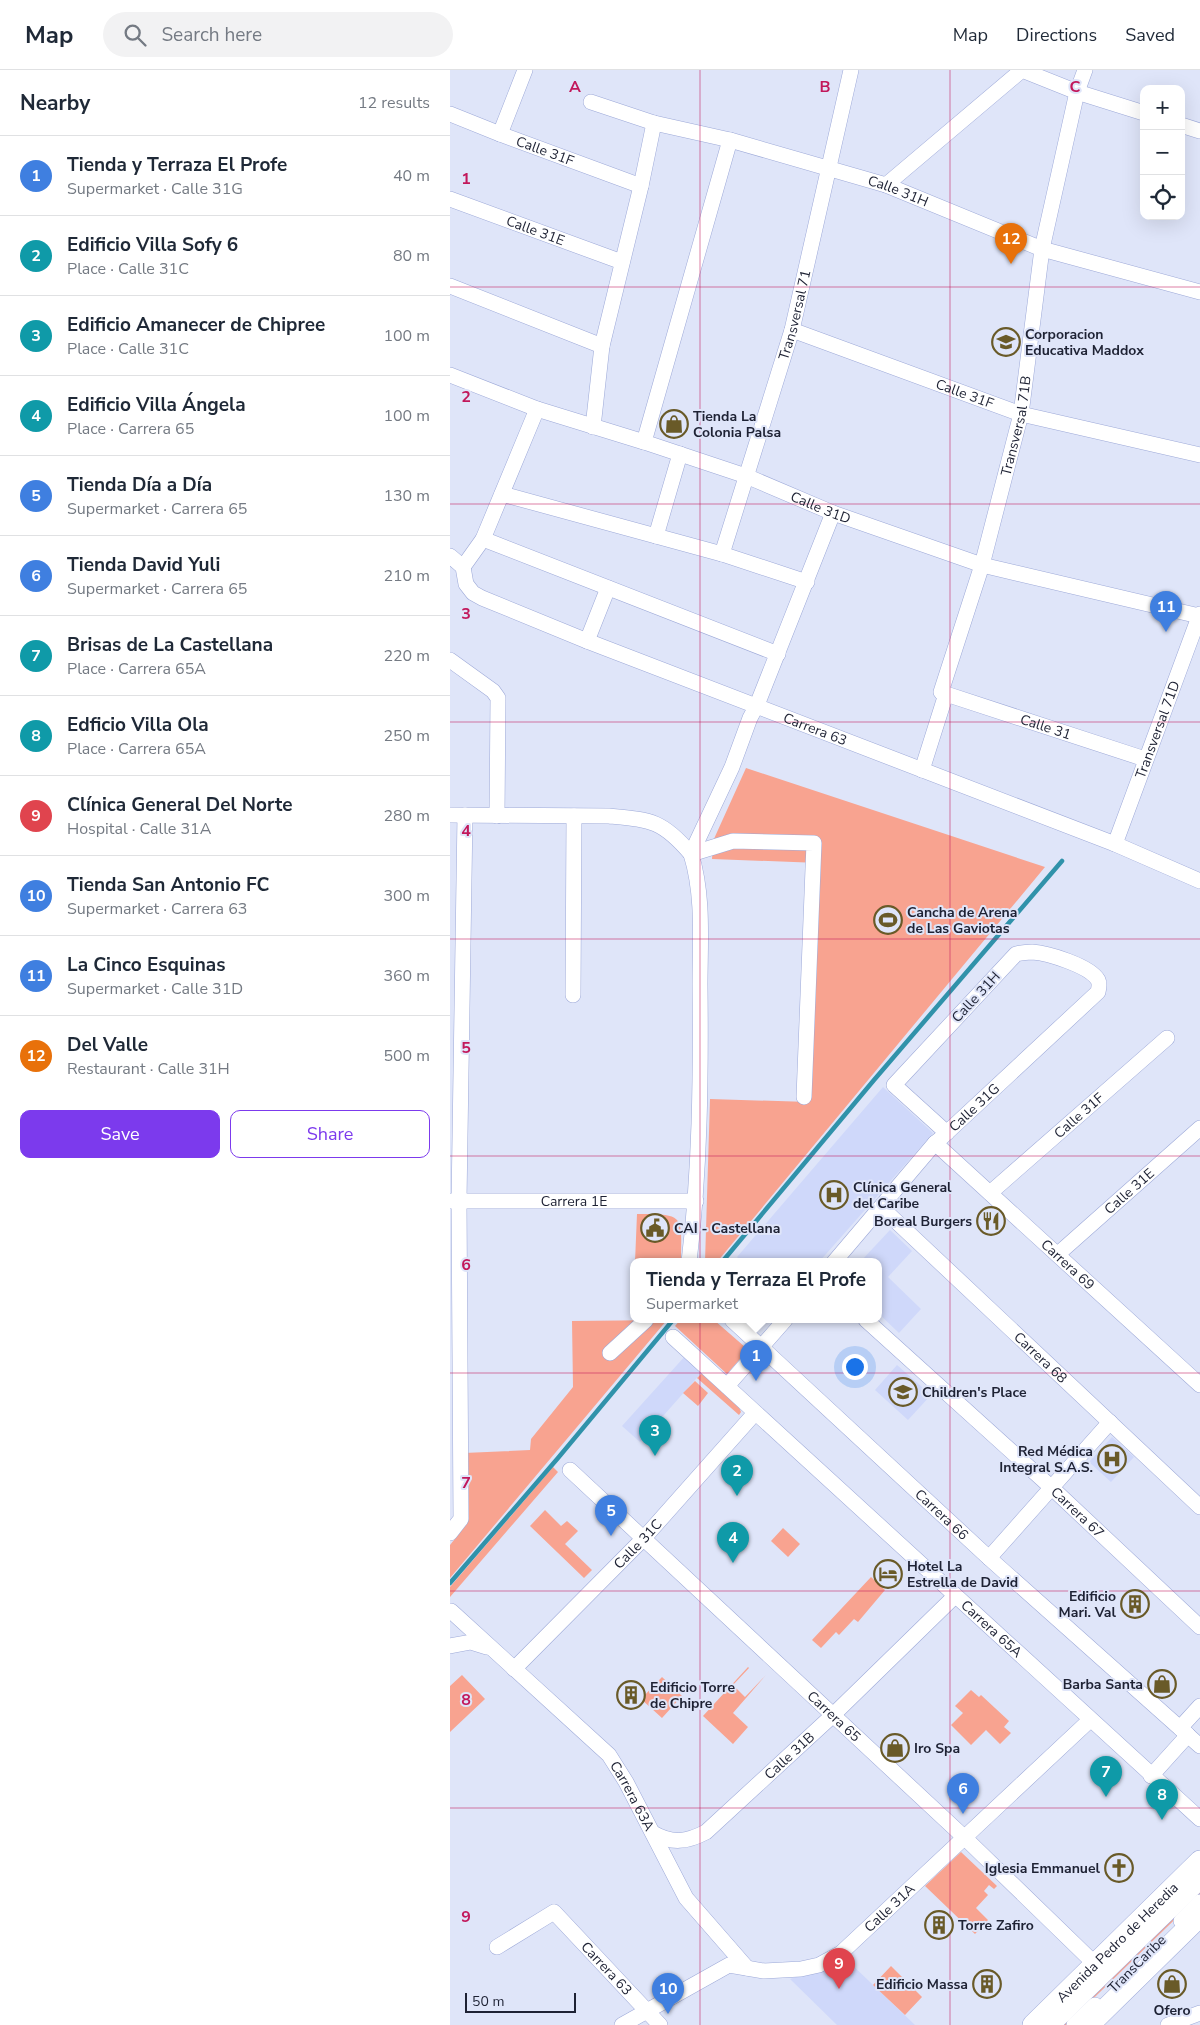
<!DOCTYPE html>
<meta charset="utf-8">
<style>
body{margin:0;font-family:"Nunito Sans",sans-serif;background:#f2f2f3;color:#1f2937}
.controls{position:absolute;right:15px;top:15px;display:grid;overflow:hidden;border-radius:10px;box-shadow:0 5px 20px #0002}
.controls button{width:45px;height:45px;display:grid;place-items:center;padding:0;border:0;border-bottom:1px solid #e0e1e3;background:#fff;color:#1f2937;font:25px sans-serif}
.scale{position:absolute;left:15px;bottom:12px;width:111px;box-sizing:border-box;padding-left:5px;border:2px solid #1e2234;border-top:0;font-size:14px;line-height:18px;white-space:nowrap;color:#1e2234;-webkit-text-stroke:4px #dfe5f9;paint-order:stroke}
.you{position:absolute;left:404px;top:1296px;width:18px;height:18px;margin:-12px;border:4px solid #fff;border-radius:50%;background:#1a73e8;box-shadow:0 0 0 8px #1a73e833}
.badge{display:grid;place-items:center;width:32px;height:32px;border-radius:50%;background:#7c3aed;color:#fff;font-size:16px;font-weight:700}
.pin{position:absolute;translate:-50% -41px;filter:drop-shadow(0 1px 2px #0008)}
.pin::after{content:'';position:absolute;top:26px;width:18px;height:15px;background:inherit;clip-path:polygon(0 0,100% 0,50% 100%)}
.popup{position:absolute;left:180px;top:1188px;width:252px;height:65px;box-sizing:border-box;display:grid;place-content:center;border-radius:10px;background:#fff;filter:drop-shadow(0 1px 4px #0005);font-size:16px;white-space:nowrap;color:#747a83}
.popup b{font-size:19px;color:#1f2937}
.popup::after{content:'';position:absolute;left:50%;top:100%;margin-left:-10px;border:10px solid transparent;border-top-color:#fff}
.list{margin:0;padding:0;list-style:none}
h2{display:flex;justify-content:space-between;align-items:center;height:65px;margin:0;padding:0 20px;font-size:21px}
h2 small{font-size:16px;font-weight:400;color:#747a83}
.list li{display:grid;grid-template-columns:32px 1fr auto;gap:15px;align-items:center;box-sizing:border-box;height:80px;padding:0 20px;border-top:1px solid #e0e1e3}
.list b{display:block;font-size:19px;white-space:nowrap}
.list p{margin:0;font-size:16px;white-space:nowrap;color:#747a83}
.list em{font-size:16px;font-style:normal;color:#747a83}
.actions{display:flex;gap:10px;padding:15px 20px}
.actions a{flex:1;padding:11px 0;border:1px solid #7c3aed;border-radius:10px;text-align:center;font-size:18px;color:#7c3aed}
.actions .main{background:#7c3aed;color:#fff}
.icon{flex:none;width:28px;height:28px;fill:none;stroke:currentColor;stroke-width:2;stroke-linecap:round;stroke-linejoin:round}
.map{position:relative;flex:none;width:750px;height:1955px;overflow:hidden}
header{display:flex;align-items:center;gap:30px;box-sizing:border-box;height:70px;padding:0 25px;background:#fff;border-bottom:1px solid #e0e1e3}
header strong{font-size:24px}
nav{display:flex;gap:28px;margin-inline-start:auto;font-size:18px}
.search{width:350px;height:45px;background:#f2f2f3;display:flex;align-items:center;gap:12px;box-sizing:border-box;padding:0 18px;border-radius:28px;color:#747a83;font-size:19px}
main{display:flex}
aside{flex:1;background:#fff}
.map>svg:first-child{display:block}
</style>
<header>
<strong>Map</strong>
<div class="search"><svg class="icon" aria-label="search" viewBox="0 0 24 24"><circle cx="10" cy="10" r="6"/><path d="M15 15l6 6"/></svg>Search here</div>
<nav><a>Map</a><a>Directions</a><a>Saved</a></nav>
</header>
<main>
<aside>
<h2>Nearby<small>12 results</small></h2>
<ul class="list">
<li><span class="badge" style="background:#3f7fe0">1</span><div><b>Tienda y Terraza El Profe</b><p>Supermarket · Calle 31G</p></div><em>40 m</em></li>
<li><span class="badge" style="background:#0f9aa8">2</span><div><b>Edificio Villa Sofy 6</b><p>Place · Calle 31C</p></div><em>80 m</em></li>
<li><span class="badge" style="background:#0f9aa8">3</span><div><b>Edificio Amanecer de Chipree</b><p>Place · Calle 31C</p></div><em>100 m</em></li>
<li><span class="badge" style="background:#0f9aa8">4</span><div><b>Edificio Villa Ángela</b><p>Place · Carrera 65</p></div><em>100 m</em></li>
<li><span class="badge" style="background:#3f7fe0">5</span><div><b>Tienda Día a Día</b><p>Supermarket · Carrera 65</p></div><em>130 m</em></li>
<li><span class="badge" style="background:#3f7fe0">6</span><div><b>Tienda David Yuli</b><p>Supermarket · Carrera 65</p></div><em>210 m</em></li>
<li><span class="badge" style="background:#0f9aa8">7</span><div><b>Brisas de La Castellana</b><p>Place · Carrera 65A</p></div><em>220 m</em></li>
<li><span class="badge" style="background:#0f9aa8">8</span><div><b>Edficio Villa Ola</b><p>Place · Carrera 65A</p></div><em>250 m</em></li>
<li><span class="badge" style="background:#e0444e">9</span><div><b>Clínica General Del Norte</b><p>Hospital · Calle 31A</p></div><em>280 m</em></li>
<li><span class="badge" style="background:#3f7fe0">10</span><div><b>Tienda San Antonio FC</b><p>Supermarket · Carrera 63</p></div><em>300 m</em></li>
<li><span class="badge" style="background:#3f7fe0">11</span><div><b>La Cinco Esquinas</b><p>Supermarket · Calle 31D</p></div><em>360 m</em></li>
<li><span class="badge" style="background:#e8710a">12</span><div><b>Del Valle</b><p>Restaurant · Calle 31H</p></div><em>500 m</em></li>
</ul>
<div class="actions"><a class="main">Save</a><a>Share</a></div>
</aside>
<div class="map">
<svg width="750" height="1955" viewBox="0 0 750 1955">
<rect width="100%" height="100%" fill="#dfe5f9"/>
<!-- built -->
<path fill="#cfd8fa" d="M433,1017L483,1063L369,1192H293L287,1187Z
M440,1160L462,1181L438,1207L471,1239L449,1263L429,1244L428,1192H410Z
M236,1285L253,1301L190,1372L172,1356Z
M447,1295L481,1325L458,1350L425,1320Z
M662,1367L684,1387L661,1412L639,1392Z
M397,1890L465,1955H387L340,1909Z"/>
<!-- green -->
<path fill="#f8a390" d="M296,698L595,797L267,1192H255L260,1029L359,1032L369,793L262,789L263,771Z
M187,1144C237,1144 231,1146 231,1192H185Z
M217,1250L0,1508V1475L16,1455L14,1383L80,1380L81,1369L123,1317L122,1251Z
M230,1250H264L295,1277L296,1282L277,1304L225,1256Z
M252,1303L289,1337L291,1342L289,1345L247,1308Z
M245,1311L258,1323L248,1336L233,1323Z
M103,1397L108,1402L0,1527V1517Z
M95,1440L111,1456L117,1451L128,1461L115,1474L142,1500L134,1508L80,1456Z
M333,1458L350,1474L338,1487L321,1471Z
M421,1507L435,1520L408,1552L404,1549L389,1565L386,1562L371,1578L362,1570Z
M298,1597L299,1598L283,1615L295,1627L316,1605L283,1643L298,1657L283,1674L253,1646Z
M12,1605L35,1629L0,1662V1616Z
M212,1607L232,1626L212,1648L191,1629Z
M521,1620L529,1627L531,1625L559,1651L554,1657L561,1663L550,1674L536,1660L521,1675L501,1655L513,1643L505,1636Z
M511,1782L547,1816L544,1819L539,1815L534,1821L538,1825L526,1838L538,1850L525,1864L475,1816Z
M750,1817V1825L616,1955H608Z
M441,1896L472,1927L455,1945L423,1915Z"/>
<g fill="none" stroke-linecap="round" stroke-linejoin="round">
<!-- stream -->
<path stroke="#3092aa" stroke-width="4.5" d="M272,1192L424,1010L612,791
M0,1513L108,1388L223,1250"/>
<defs>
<g id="minor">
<path id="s1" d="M141,32L204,53L280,70L436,115L592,179L750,222"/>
<path id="s2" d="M0,44L50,64L191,116"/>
<path d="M731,55L750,61"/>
<path d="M50,64L75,0"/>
<path d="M436,115L572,0L627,22L694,43"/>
<path id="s3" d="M0,129L172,192"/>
<path d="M0,216L152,276"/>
<path id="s4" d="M342,260L571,344L750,385"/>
<path id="s5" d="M0,305L87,339L194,372L296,406L383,443L532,495L749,546"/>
<path d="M143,357L152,276L191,116L204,53"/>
<path d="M194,372L280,70"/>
<path d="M52,424L272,484L357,512"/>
<path d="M206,466L230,384"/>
<path d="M33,469L328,584"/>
<path id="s6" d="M272,484L342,260L401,0"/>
<path id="s7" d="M0,486L13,497L16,514L23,523L32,528L137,571L665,774L750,811"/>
<path d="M13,497L33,469L87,339"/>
<path d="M137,571L158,518"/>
<path d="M0,590L43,621L48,628L47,746"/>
<path id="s8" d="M496,624L695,689"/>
<path id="s9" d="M472,700L496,624L491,622L532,495L571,344L592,179L627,22L635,0"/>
<path d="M0,745L159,746C201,750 212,750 241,784L283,771L364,773L354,1027"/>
<path id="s10" d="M665,774L750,544"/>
<path d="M123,925L124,746"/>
<path id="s11" d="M485,1073L750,1315"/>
<path id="s12" d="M540,1123L717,968"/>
<path id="s13" d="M0,1131H246"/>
<path id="s14" d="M432,1138L750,1437"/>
<path id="s15" d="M608,1184L750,1058"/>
<path d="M239,1192C250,1100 251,1008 250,915C250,871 254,826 241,784L282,697L300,648L307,635L383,443"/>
<path id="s16" d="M384,1192L485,1073L490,1069L648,922C649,918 650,914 648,910C640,896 598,883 582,882C577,882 571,883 566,884L444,1015L497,1063"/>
<path id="s17" d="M282,1250L539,1488L750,1676"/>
<path id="s18" d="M416,1250L602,1418L750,1557"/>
<path id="s19" d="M223,1267L750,1749"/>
<path d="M160,1283L196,1250"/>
<path d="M277,1316L335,1250"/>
<path id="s20" d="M120,1400L515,1768L646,1895"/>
<path d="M0,1463L11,1449L9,1131L15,745"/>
<path d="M539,1488L660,1352"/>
<path id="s21" d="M1,1541L159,1685L176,1712L236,1828L297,1898"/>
<path d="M0,1576L21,1572L37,1577"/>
<path id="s22" d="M64,1599L194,1468L305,1343"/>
<path d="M701,1706L738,1665L730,1658L750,1636"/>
<path id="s23" d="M203,1763C222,1774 237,1772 256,1762L382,1646L505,1526"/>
<path d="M731,1851L750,1832"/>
<path id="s24" d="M47,1877L104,1842L210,1955"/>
<path id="s25" d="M172,1955L279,1895L314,1901L351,1899L369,1895L391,1883L640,1650"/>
<path d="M603,1955L750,1812"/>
<path d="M624,1955L645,1935"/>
<path d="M718,1955L750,1943"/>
</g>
<g id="highway">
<path id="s26" d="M583,1955L750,1791"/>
<path d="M639,1955L750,1846"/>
</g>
</defs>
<!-- minor casing -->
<use href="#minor" stroke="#9da9d8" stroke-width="16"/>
<!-- highway casing -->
<use href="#highway" stroke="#9da9d8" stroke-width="22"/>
<!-- minor -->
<use href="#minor" stroke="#fff" stroke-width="15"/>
<!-- highway -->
<use href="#highway" stroke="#fff" stroke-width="21"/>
</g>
<!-- grid -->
<path fill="none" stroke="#c2185b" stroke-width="1" stroke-opacity="0.55" d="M250,0V1955M500,0V1955M0,217H750M0,434H750M0,652H750M0,869H750M0,1086H750M0,1303H750M0,1521H750M0,1738H750"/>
<!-- icons -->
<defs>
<symbol id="school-ring" viewBox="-11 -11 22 22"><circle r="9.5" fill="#dfe5f9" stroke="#695a28" stroke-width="1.5"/><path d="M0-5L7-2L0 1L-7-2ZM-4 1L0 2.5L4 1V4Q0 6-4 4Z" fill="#695a28"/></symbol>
<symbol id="shop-ring" viewBox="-11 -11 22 22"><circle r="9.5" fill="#dfe5f9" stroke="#695a28" stroke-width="1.5"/><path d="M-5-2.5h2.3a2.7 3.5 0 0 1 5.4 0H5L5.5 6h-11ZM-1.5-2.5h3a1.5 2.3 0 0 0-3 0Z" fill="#695a28"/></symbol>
<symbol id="stadium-ring" viewBox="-11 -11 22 22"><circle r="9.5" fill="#dfe5f9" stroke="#695a28" stroke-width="1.5"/><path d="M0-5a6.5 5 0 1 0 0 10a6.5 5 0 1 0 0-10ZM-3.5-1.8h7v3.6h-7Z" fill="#695a28"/></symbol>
<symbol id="hospital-ring" viewBox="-11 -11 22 22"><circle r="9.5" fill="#dfe5f9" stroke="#695a28" stroke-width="1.5"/><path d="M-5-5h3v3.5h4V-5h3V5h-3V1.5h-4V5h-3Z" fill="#695a28"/></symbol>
<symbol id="restaurant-ring" viewBox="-11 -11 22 22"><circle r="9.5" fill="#dfe5f9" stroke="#695a28" stroke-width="1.5"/><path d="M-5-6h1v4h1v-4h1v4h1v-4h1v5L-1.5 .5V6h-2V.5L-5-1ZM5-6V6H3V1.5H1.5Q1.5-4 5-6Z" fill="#695a28"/></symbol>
<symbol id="civic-ring" viewBox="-11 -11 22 22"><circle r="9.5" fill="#dfe5f9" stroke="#695a28" stroke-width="1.5"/><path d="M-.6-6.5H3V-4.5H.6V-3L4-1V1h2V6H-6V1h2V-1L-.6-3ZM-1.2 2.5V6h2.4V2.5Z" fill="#695a28"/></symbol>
<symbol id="hotel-ring" viewBox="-11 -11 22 22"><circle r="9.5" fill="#dfe5f9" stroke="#695a28" stroke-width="1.5"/><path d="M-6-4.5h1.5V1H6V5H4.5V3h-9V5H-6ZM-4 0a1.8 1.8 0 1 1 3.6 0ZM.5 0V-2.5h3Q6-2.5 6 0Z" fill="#695a28"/></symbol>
<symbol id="building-ring" viewBox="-11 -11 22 22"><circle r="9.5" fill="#dfe5f9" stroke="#695a28" stroke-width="1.5"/><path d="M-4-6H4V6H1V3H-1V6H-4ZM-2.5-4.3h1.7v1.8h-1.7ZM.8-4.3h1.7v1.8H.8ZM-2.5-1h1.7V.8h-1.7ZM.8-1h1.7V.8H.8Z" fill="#695a28"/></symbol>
<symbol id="church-ring" viewBox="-11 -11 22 22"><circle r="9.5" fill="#dfe5f9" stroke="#695a28" stroke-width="1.5"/><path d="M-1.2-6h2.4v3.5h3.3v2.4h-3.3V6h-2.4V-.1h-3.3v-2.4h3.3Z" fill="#695a28"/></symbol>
</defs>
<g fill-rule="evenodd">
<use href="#school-ring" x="540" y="256" width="32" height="32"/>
<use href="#shop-ring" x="208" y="338" width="32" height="32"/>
<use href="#stadium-ring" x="422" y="834" width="32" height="32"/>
<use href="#hospital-ring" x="368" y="1109" width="32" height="32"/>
<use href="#restaurant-ring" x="525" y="1135" width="32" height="32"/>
<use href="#civic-ring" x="189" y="1142" width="32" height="32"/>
<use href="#school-ring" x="437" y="1306" width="32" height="32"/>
<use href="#hospital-ring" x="646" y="1373" width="32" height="32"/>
<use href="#hotel-ring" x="422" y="1488" width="32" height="32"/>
<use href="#building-ring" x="669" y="1518" width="32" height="32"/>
<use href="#shop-ring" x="696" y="1598" width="32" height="32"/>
<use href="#building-ring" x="165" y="1609" width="32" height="32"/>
<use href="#shop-ring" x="429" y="1662" width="32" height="32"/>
<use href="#church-ring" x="653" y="1782" width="32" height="32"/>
<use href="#building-ring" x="473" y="1839" width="32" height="32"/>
<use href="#building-ring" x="521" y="1898" width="32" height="32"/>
<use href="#shop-ring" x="706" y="1898" width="32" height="32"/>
</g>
<g text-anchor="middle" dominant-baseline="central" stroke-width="4" stroke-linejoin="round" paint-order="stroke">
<!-- street labels -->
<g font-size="14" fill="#1e2234" stroke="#dfe5f9">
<text stroke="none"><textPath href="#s2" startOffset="102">Calle 31F</textPath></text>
<text stroke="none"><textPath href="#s1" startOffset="320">Calle 31H</textPath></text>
<text stroke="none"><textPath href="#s3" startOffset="91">Calle 31E</textPath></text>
<text stroke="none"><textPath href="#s6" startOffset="250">Transversal 71</textPath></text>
<text stroke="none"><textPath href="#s4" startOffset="184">Calle 31F</textPath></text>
<text stroke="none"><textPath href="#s9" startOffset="362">Transversal 71B</textPath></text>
<text stroke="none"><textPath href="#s5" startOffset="394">Calle 31D</textPath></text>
<text stroke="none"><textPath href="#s8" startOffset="105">Calle 31</textPath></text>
<text stroke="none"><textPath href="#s7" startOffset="414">Carrera 63</textPath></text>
<text stroke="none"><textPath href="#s10" startOffset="122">Transversal 71D</textPath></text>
<text transform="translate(526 927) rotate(-47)">Calle 31H</text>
<text stroke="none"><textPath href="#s16" startOffset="209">Calle 31G</textPath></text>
<text stroke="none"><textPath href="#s12" startOffset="118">Calle 31F</textPath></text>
<text stroke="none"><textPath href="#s15" startOffset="95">Calle 31E</textPath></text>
<text stroke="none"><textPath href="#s13" startOffset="124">Carrera 1E</textPath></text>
<text stroke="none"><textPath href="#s11" startOffset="180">Carrera 69</textPath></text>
<text stroke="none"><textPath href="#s14" startOffset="218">Carrera 68</textPath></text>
<text stroke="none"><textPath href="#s18" startOffset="286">Carrera 67</textPath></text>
<text stroke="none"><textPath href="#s17" startOffset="286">Carrera 66</textPath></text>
<text stroke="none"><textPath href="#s22" startOffset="176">Calle 31C</textPath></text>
<text stroke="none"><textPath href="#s19" startOffset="432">Carrera 65A</textPath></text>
<text stroke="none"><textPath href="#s20" startOffset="361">Carrera 65</textPath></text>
<text stroke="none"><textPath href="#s23" startOffset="169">Calle 31B</textPath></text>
<text stroke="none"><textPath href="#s21" startOffset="261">Carrera 63A</textPath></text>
<text stroke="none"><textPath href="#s25" startOffset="305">Calle 31A</textPath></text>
<text stroke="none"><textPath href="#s26" startOffset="118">Avenida Pedro de Heredia</textPath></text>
<text transform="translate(687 1894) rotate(-45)">TransCaribe</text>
<text stroke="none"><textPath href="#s24" startOffset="144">Carrera 63</textPath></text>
</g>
<!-- poi labels -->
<g font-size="14" font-weight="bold" fill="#1e2234" stroke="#dfe5f9" text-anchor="start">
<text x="575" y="264">Corporacion<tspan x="575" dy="16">Educativa Maddox</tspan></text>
<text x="243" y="346">Tienda La<tspan x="243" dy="16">Colonia Palsa</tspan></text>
<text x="457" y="842">Cancha de Arena<tspan x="457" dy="16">de Las Gaviotas</tspan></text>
<text x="403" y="1117">Clínica General<tspan x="403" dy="16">del Caribe</tspan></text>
<text x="522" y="1151" text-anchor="end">Boreal Burgers</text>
<text x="224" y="1158">CAI - Castellana</text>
<text x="472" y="1322">Children's Place</text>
<text x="643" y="1381" text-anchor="end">Red Médica<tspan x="643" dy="16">Integral S.A.S.</tspan></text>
<text x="457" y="1496">Hotel La<tspan x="457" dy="16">Estrella de David</tspan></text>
<text x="666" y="1526" text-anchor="end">Edificio<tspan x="666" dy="16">Mari. Val</tspan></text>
<text x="693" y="1614" text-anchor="end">Barba Santa</text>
<text x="200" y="1617">Edificio Torre<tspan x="200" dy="16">de Chipre</tspan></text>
<text x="464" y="1678">Iro Spa</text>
<text x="650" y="1798" text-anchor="end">Iglesia Emmanuel</text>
<text x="508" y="1855">Torre Zafiro</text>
<text x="518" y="1914" text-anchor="end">Edificio Massa</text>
<text x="722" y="1940" text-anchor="middle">Ofero</text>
</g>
</g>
<g font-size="16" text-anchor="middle" font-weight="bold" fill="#c2185b" stroke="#dfe5f9" stroke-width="4" stroke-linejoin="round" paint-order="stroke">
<text x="125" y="22">A</text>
<text x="375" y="22">B</text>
<text x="625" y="22">C</text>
<text x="16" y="114">1</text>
<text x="16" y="332">2</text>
<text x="16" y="549">3</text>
<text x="16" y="766">4</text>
<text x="16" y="983">5</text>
<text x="16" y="1200">6</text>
<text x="16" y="1418">7</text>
<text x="16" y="1635">8</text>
<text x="16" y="1852">9</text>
</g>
</svg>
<div class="controls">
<button>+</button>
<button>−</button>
<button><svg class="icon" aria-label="locate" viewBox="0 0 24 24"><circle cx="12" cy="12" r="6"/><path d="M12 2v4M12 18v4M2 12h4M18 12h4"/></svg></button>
</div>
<div class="scale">50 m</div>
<div class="you"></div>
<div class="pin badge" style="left:306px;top:1311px;background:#3f7fe0">1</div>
<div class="popup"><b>Tienda y Terraza El Profe</b>Supermarket</div>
<div class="pin badge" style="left:287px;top:1426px;background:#0f9aa8">2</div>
<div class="pin badge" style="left:205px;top:1386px;background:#0f9aa8">3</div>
<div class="pin badge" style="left:283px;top:1493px;background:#0f9aa8">4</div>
<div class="pin badge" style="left:161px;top:1466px;background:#3f7fe0">5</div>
<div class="pin badge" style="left:513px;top:1744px;background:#3f7fe0">6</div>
<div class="pin badge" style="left:656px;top:1727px;background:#0f9aa8">7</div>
<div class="pin badge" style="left:712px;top:1750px;background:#0f9aa8">8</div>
<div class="pin badge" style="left:389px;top:1919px;background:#e0444e">9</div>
<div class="pin badge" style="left:218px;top:1944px;background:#3f7fe0">10</div>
<div class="pin badge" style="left:716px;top:562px;background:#3f7fe0">11</div>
<div class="pin badge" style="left:561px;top:194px;background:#e8710a">12</div>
</div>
</main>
